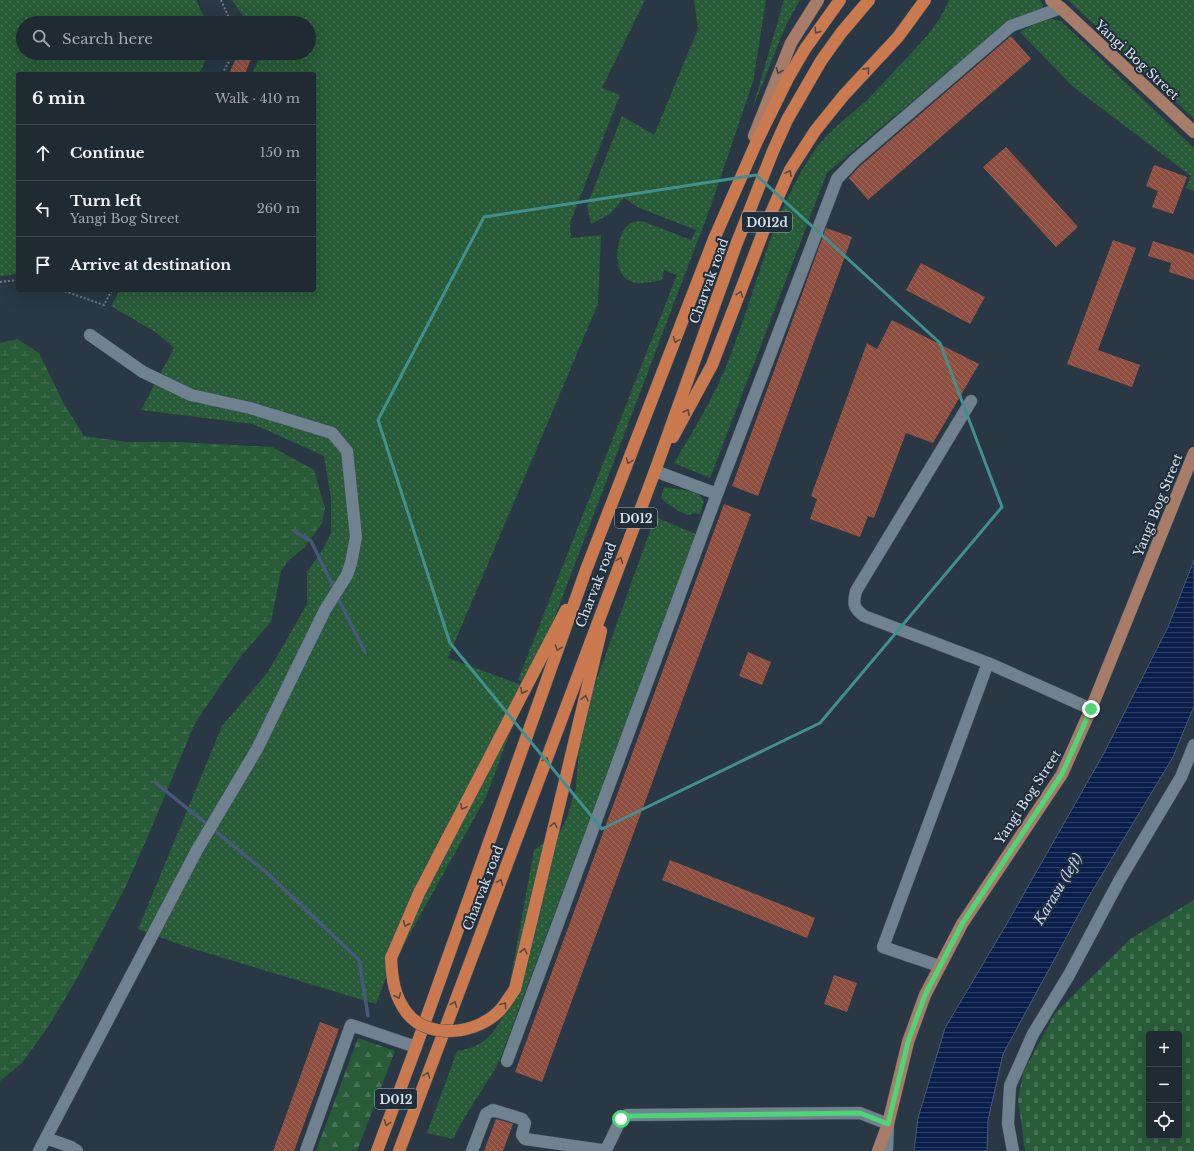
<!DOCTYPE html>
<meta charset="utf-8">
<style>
body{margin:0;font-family:"Libre Baskerville",serif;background:#2c363f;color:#f1f3f6}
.controls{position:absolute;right:12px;bottom:12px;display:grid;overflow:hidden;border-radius:4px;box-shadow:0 4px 16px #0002}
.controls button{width:36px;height:36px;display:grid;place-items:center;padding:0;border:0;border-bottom:1px solid #3c464e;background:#1f2a33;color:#f1f3f6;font:20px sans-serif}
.stop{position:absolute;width:12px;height:12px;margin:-9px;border:3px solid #4dd676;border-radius:50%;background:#fff}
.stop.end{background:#4dd676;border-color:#fff;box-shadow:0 1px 4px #0008}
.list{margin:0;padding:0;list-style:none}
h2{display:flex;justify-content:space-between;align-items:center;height:52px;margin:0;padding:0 16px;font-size:17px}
h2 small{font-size:13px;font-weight:400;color:#a1a7ac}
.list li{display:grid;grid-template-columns:26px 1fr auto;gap:12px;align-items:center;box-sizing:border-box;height:56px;padding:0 16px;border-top:1px solid #3c464e}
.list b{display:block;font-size:15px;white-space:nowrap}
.list p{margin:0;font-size:13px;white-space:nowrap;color:#a1a7ac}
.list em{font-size:13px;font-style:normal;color:#a1a7ac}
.icon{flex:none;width:22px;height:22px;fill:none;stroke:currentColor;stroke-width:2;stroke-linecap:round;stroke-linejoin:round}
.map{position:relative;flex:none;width:1194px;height:1151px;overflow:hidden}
.search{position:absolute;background:#1f2a33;box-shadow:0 4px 16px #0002;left:16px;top:16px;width:300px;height:44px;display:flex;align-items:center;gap:10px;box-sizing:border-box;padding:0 14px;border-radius:22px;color:#a1a7ac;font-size:15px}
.panel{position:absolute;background:#1f2a33;box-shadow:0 4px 16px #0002;left:16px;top:72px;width:300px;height:220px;border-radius:4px}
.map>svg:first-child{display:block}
</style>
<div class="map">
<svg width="1194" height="1151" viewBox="0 0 1194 1151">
<defs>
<pattern id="grass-dots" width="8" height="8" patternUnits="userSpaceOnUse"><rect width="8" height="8" fill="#285b38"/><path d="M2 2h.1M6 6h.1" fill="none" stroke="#467255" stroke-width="1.8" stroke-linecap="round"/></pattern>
<pattern id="forest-firs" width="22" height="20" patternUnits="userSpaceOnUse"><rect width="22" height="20" fill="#285b38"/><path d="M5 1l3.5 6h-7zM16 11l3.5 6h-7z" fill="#467255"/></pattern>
<pattern id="wetland-marsh" width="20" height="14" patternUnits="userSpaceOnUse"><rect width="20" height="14" fill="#285b38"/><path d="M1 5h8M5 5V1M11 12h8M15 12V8" fill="none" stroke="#467255"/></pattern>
<pattern id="cemetery-stones" width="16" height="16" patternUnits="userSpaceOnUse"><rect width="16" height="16" fill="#285b38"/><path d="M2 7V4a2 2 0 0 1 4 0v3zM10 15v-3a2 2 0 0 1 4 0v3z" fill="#467255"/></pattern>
<pattern id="water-rules" width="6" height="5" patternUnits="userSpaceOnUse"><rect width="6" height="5" fill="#0a1e4c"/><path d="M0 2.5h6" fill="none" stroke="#2d3e66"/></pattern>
<pattern id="building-back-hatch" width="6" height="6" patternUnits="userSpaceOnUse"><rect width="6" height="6" fill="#8f4f40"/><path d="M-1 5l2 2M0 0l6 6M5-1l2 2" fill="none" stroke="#9e685c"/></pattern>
</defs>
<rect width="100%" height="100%" fill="#293844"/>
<!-- grass -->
<path fill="url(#grass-dots)" d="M0,0H196L207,23H23V53H209L199,74H18V274L0,276Z
M232,0H645L602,88L620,95L570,223L571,238L601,235L598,304L448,658L527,687L486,797L387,975L376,1004L184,946L138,929L222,726L268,672L307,604V572L323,549L331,533V499L324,456L253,424L141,410L174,348L157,333L111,306L120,290H314V74H252L262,53H309V23H248Z
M694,0H766L753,82L709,211L529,685L518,680L677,275L664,270L662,280C651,282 638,286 628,280C612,271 616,237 627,226C631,222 637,221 642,221L691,240L696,230L639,208L624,198L610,214L591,224L587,206L622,116L654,135L698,29Z
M784,0H800L786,25L752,110Z
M949,0H1040L1043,5V7L1039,10L1003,25L827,173L710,478L674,463C696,426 716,394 731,354C756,289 771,219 808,160C823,135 846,119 867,100C878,89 888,78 898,67C918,46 938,27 949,0Z
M1068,0H1194V119Z
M1047,18L1061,21L1194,148V191L1186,188L1191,176L1072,86L1020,32L1039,21Z
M664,487L698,492L704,502L700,514L695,513L688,515C678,511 669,506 661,498Z
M655,517L696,534L499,1062C484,1088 466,1112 453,1139L427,1133L457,1051C482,1047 491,1038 504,1015L534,850L554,836L562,828L567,818L576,787L581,723Z"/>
<!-- forest -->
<path fill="url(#forest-firs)" d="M358,1038L395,1051L357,1151H316Z"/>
<!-- wetland -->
<path fill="url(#wetland-marsh)" d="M17,339L39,353L63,402L84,436L127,442H177L272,447L314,470L325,508L322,523L304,548L289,560L281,571L271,622L241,656L195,723L151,829L126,886L75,982L48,1027L22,1063L0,1081V343Z"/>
<!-- cemetery -->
<path fill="url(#cemetery-stones)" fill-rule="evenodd" d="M1194,900V1151H1025L1018,1100L1023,1073L1055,1013L1130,939ZM1149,1034H1179V1136H1149Z"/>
<!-- water -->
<path fill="url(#water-rules)" stroke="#48587b" d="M1194,560V706L1173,757L1085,903L1003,1054L988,1120L987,1151H914L918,1118L945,1028L1006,925L1104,753L1168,627Z"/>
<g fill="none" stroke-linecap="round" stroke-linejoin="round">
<!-- stream -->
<path stroke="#48587b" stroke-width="3.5" d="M294,531L311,541L335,590
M337,596L365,652
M156,783L266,872L359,960L368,1016"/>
</g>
<!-- building -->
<path fill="url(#building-back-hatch)" d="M1011,36L1031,59L868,200L849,178L859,167Z
M238,53H246L252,56L245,74H229Z
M1006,147L1078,227L1056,247L983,167Z
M1154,165L1187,177L1173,214L1152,207L1158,191L1146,186Z
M826,228L852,237L758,496L732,486Z
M1113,240L1136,248L1098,350L1140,365L1132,387L1067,364Z
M1153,241L1194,254V280L1169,272L1171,263L1148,256Z
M921,263L985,297L970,324L906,290Z
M892,320L979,364L933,443L906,433L874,518L868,516L860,537L810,519L817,499L811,496L867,343L877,349Z
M724,504L751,514L542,1082L515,1072Z
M748,652L771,662L762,685L739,676Z
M670,860L815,918L807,938L662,880Z
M834,975L857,983L847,1012L824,1004Z
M320,1022L339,1029L294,1151H273Z
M496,1119L513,1124L503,1151H484Z"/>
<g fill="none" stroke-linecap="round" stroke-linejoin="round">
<defs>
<path id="minor" d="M971,401L856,591C853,603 853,608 864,616L988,663L1091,709
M655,471L717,494
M939,966L883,947L988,663
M507,1061L717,494L837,179L855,160L1011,26L1061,8
M46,1138L71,1147L77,1151
M39,1151L197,850L257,749L325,610L347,575L351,563L356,537L347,451L332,433L250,408L191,395L143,372L90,335
M306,1151L351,1025L416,1047
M472,1151L486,1114L493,1110L522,1119L525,1123L522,1135L525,1139L601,1150L607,1148L621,1119L627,1115L860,1113L888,1124L887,1151
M1013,1151L1008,1124L1010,1086L1033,1034L1069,975L1119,881L1181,777L1194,745"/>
<path id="major" d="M1051,0L1061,8L1194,132
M754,136L791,43L818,0
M878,1151L888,1124L908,1042L925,995L962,924L1062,774L1091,709L1194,453"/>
<path id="highway" d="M673,437L712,365L767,222L790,170L815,131L844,95L898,37L925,0
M391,958L419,893L566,610
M515,989L601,631
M377,1151L416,1047L586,570L714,239L757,141L788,78L805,49L840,0
M399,1151L655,471L736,245L773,151L787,120L821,61L841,33L869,0"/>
</defs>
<!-- minor casing -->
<use href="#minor" stroke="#485560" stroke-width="13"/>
<!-- major casing -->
<use href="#major" stroke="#485560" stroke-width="13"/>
<!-- highway casing -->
<use href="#highway" stroke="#485560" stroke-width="13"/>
<!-- path -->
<path stroke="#6d7a84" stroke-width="2" stroke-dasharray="2 2" stroke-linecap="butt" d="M221,0L229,18L237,23
M222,74L234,53
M0,282L18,280
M61,290L104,305L112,290"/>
<!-- minor -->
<use href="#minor" stroke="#708190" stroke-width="12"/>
<!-- major -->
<use href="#major" stroke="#a77d69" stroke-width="12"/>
<!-- highway -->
<use href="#highway" stroke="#cb7a4f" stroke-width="12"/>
<defs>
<path id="highway-bridge" d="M391,958C392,979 394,996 407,1013C429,1041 479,1034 501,1009C506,1003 510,996 515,989"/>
</defs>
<!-- highway-bridge casing -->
<use href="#highway-bridge" stroke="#485560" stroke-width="13" stroke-linecap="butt"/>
<!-- highway-bridge -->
<use href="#highway-bridge" stroke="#cb7a4f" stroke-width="12"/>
</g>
<!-- one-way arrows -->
<defs><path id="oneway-chevron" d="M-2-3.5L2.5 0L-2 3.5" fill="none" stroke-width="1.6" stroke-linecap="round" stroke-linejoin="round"/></defs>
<g stroke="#5b4941">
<use href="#oneway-chevron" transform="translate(817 31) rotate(125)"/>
<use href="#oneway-chevron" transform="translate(867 70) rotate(-48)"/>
<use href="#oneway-chevron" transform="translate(789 173) rotate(-63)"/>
<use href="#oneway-chevron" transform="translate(740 294) rotate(-69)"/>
<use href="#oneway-chevron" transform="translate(676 340) rotate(111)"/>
<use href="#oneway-chevron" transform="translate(687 412) rotate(-61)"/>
<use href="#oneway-chevron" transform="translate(629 461) rotate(111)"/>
<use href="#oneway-chevron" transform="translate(620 560) rotate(-69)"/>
<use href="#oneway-chevron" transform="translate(558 648) rotate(110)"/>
<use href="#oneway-chevron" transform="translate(523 691) rotate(117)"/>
<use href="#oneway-chevron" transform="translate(585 698) rotate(-77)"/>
<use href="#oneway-chevron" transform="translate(546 760) rotate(-70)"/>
<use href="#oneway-chevron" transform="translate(463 807) rotate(117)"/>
<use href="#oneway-chevron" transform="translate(554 825) rotate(-77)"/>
<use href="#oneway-chevron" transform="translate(500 882) rotate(-69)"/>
<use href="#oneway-chevron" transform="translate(406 924) rotate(113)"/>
<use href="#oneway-chevron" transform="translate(524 951) rotate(-77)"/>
<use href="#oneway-chevron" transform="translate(398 996) rotate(67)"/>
<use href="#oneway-chevron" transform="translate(454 1004) rotate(-69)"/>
<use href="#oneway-chevron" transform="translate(504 1005) rotate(-54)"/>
<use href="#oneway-chevron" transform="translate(427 1075) rotate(-69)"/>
<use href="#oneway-chevron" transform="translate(387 1123) rotate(111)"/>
</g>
<use stroke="#414246" href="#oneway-chevron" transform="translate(779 71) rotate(111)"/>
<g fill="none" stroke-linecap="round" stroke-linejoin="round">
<!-- route -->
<path stroke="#4dd676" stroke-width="5" d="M621,1119L627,1116L860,1113L888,1124L908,1042L925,995L962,924L1062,774L1091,709"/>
</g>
<!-- marked area -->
<path fill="none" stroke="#41908d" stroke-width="3" stroke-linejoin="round" d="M756,175L940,343L1002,507L820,723L602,829L450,643L378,420L484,217Z"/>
<g text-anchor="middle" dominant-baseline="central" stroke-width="4" stroke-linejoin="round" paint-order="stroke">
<!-- shield labels -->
<g fill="#1f2e3a" stroke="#a0abb4" stroke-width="1">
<rect x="742" y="212" width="50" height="20" rx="3"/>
<rect x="615" y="508" width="42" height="20" rx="3"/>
<rect x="375" y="1089" width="42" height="20" rx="3"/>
</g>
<g font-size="12" font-weight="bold" fill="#d7e0e9">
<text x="767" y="222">D012d</text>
<text x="636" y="518">D012</text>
<text x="396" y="1099">D012</text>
</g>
<!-- street labels -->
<g font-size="13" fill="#d7e0e9" stroke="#1f2e3a">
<text transform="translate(1137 60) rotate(43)">Yangi Bog Street</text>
<text transform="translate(709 281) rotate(-70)">Charvak road</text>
<text transform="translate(1158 505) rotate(-68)">Yangi Bog Street</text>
<text transform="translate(596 585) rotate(-69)">Charvak road</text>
<text transform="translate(1028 797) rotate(-57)">Yangi Bog Street</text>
<text transform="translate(483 888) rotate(-69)">Charvak road</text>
</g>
<!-- water labels -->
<g font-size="14" font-style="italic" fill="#c1d2f2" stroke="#1f2e3a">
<text transform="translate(1058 889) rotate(-59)">Karasu (left)</text>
</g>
</g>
</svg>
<div class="controls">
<button>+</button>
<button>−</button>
<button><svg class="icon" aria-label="locate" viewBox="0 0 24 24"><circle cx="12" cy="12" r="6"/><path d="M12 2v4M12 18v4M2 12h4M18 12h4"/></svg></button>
</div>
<div class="stop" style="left:621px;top:1119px"></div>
<div class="stop end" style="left:1091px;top:709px"></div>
<div class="search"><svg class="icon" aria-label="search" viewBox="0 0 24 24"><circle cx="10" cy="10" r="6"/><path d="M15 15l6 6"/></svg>Search here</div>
<section class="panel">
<h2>6 min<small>Walk · 410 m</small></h2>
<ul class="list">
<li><svg class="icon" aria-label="ahead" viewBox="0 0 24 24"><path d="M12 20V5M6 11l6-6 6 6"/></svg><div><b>Continue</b></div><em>150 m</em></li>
<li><svg class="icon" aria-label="left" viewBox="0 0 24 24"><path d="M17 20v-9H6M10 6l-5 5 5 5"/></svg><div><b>Turn left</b><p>Yangi Bog Street</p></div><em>260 m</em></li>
<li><svg class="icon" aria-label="arrive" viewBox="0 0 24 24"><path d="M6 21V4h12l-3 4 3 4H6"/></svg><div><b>Arrive at destination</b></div></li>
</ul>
</section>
</div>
